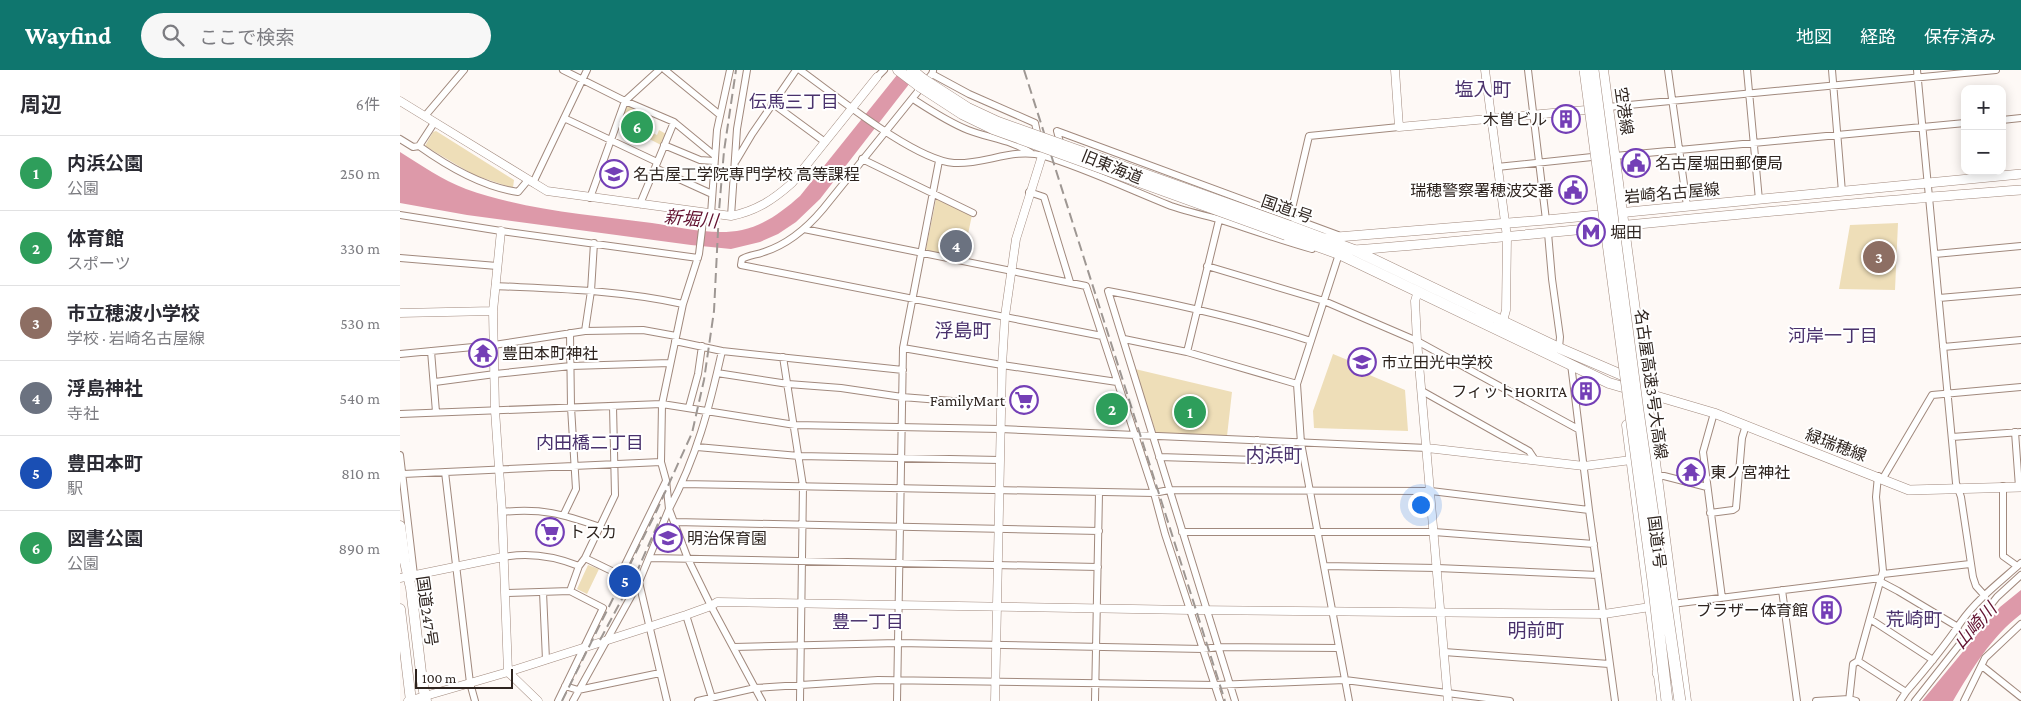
<!DOCTYPE html>
<html lang="ja">
<meta charset="utf-8">
<style>
body{margin:0;font-family:"Crimson Pro","Noto Sans JP",serif;background:#f7f7f7;color:#2b2b33}
.controls{position:absolute;right:15px;top:15px;display:grid;overflow:hidden;border-radius:10px;box-shadow:0 2px 12px #0003}
.controls button{width:45px;height:45px;display:grid;place-items:center;padding:0;border:0;border-bottom:1px solid #e1e1e2;background:#fff;color:#2b2b33;font:25px sans-serif}
.scale{position:absolute;left:15px;bottom:12px;width:98px;box-sizing:border-box;padding-left:5px;border:2px solid #2e241f;border-top:0;font-size:14px;line-height:18px;white-space:nowrap;color:#2e241f;-webkit-text-stroke:4px #fff;paint-order:stroke}
.you{position:absolute;left:1020px;top:434px;width:18px;height:18px;margin:-12px;border:4px solid #fff;border-radius:50%;background:#1a73e8;box-shadow:0 0 0 8px #1a73e833}
.badge{display:grid;place-items:center;width:32px;height:32px;border-radius:50%;background:#0f766e;color:#fff;font-size:16px;font-weight:700}
.pin{position:absolute;translate:-50% -50%;border:2px solid #fff;box-shadow:0 1px 5px #0006}
.list{margin:0;padding:0;list-style:none}
h2{display:flex;justify-content:space-between;align-items:center;height:65px;margin:0;padding:0 20px;font-size:21px}
h2 small{font-size:16px;font-weight:400;color:#7c7c81}
.list li{display:grid;grid-template-columns:32px 1fr auto;gap:15px;align-items:center;box-sizing:border-box;height:75px;padding:0 20px;border-top:1px solid #e1e1e2}
.list b{display:block;font-size:19px;white-space:nowrap}
.list p{margin:0;font-size:16px;white-space:nowrap;color:#7c7c81}
.list em{font-size:16px;font-style:normal;color:#7c7c81}
.icon{flex:none;width:28px;height:28px;fill:none;stroke:currentColor;stroke-width:2;stroke-linecap:round;stroke-linejoin:round}
.map{position:relative;flex:none;width:1621px;height:631px;overflow:hidden}
header{display:flex;align-items:center;gap:30px;box-sizing:border-box;height:70px;padding:0 25px;background:#0f766e;color:#fff}
header strong{font-size:24px}
nav{display:flex;gap:28px;margin-inline-start:auto;font-size:18px}
.search{width:350px;height:45px;background:#f7f7f7;display:flex;align-items:center;gap:12px;box-sizing:border-box;padding:0 18px;border-radius:28px;color:#7c7c81;font-size:19px}
main{display:flex}
aside{flex:1;background:#fff}
.map>svg:first-child{display:block}
</style>
<header>
<strong>Wayfind</strong>
<div class="search"><svg class="icon" aria-label="search" viewBox="0 0 24 24"><circle cx="10" cy="10" r="6"/><path d="M15 15l6 6"/></svg>ここで検索</div>
<nav><a>地図</a><a>経路</a><a>保存済み</a></nav>
</header>
<main>
<aside>
<h2>周辺<small>6件</small></h2>
<ul class="list">
<li><span class="badge" style="background:#2e9e5b">1</span><div><b>内浜公園</b><p>公園</p></div><em>250 m</em></li>
<li><span class="badge" style="background:#2e9e5b">2</span><div><b>体育館</b><p>スポーツ</p></div><em>330 m</em></li>
<li><span class="badge" style="background:#8d6e63">3</span><div><b>市立穂波小学校</b><p>学校 · 岩崎名古屋線</p></div><em>530 m</em></li>
<li><span class="badge" style="background:#6b7280">4</span><div><b>浮島神社</b><p>寺社</p></div><em>540 m</em></li>
<li><span class="badge" style="background:#1a4fb4">5</span><div><b>豊田本町</b><p>駅</p></div><em>810 m</em></li>
<li><span class="badge" style="background:#2e9e5b">6</span><div><b>図書公園</b><p>公園</p></div><em>890 m</em></li>
</ul>
</aside>
<div class="map">
<svg width="1621" height="631" viewBox="0 0 1621 631">
<rect width="100%" height="100%" fill="#fef9f6"/>
<!-- green -->
<path fill="#eedeb8" d="M229,36L253,46L247,60L257,65L259,60L266,64L261,75L220,54L226,37Z
M36,61L114,110L113,118L74,105L25,76L33,62Z
M539,127L572,145L563,188L528,182L526,179L536,129Z
M1498,153L1495,220L1439,219L1450,155Z
M933,284L955,293L953,298L1005,320L1008,361L914,358L913,341Z
M735,299L832,322L827,366L756,363Z
M188,495L199,499L187,524L177,519Z"/>
<!-- water -->
<path fill="#dd99a9" d="M501,0H520L420,129L396,152L378,164L360,172L331,179L291,175L67,145L0,133V82C21,95 42,110 66,119C125,140 189,145 252,153C280,157 313,166 342,160C365,155 383,141 400,126Z
M1621,520V544C1591,567 1572,599 1553,631H1522L1600,537Z"/>
<g fill="none" stroke-linecap="round" stroke-linejoin="round">
<defs>
<path id="minor" d="M163,0L225,31L274,52L314,85
M265,0L320,45
M400,0C435,25 514,90 554,93C584,95 614,77 644,86C687,99 728,119 771,136C786,141 802,145 818,149C849,159 880,170 912,179
M1128,0L1146,150
M1268,0L1287,136
M1347,0L1359,130
M1432,0L1442,122
M1517,0L1556,413L1561,427L1573,507L1576,516L1585,526
M533,1L532,4L569,24L635,53L638,67
M532,4L423,139C407,158 389,174 364,182C356,185 349,185 342,189L341,195L702,266
M477,7L484,0
M513,29C530,40 548,52 568,60C588,68 613,70 631,83
M372,33L425,72
M1208,37L1596,0
M25,46L64,0
M164,48L257,92
M1602,50L1621,48
M0,69L13,77L19,76C47,96 83,117 118,122L128,110
M264,75L300,90L314,91
M19,76L34,53
M661,76L657,61L938,165
M1215,86L1565,53
M462,89L573,143
M336,91L352,64L396,0
M1097,97L1192,87
M255,98L312,124
M133,113L187,0
M629,122L644,127L670,212
M190,128L225,31L259,0
M240,134L274,52
M311,144L317,60L330,0
M0,145L101,161L298,188
M331,146L337,59L347,0
M890,147L909,66L999,57
M404,159L686,216L754,423L765,464L820,631
M1148,163L1152,209L1160,267L1159,278
M939,184L897,314L901,373L949,631
M1535,184L1621,176
M0,188L97,196
M807,196L924,231L1017,271L1178,359
M95,216C158,219 221,220 283,234
M1539,228L1621,221
M185,261L191,221L194,173
M724,269L787,282L897,314
M275,271L322,281L503,300
M1543,277L1621,270
M503,278L602,295L717,312
M31,281L36,342
M322,281C309,339 297,386 269,439L288,489L311,536L362,631
M787,282L819,150
M0,284L94,275L185,261L243,260L276,266
M383,287L403,416L400,631
M1171,294L1189,440
M317,303L388,314L441,318L502,327L565,332H601
M35,312L95,304L171,296L270,293
M1022,321L1129,381L1135,390
M289,337L298,304L302,276
M1314,343L1303,382L1322,528
M0,344L262,334L395,355L600,359L1027,378
M1615,362L1619,417
M1552,367L1621,362
M297,377L399,386L600,390
M0,385L14,505
M759,387L856,390L857,370
M45,402L70,613L75,631
M3,404L261,392
M1257,406H1264L1307,417
M1478,406L1476,427L1483,501L1458,591L1506,622L1500,631
M1483,408L1532,325L1621,317
M282,414L754,423L769,420L1031,421L1189,440L1215,631
M1603,416V486L1617,496
M102,442C142,438 163,444 200,457
M1310,443L1333,440L1336,438L1342,368L1346,355
M164,444L176,419L171,337L170,263
M275,452L699,461
M782,462H1034L1194,474
M103,487C130,482 154,486 179,496
M185,488L220,505L266,411
M250,488L698,497
M924,496L1037,498L1198,505
M1483,504L1570,494
M239,512L267,631
M1481,512L1498,521L1558,557
M1382,520L1397,631
M170,521L179,496L185,488L215,425L213,336
M143,522L146,590
M105,523L170,521L203,538L158,631
M1272,534L1481,508
M286,545L312,628
M1470,549L1533,590
M334,577L498,573L803,579L819,577L939,578
M1044,582L1209,594
M1582,596L1621,627
M165,616L178,620L260,603
M1506,622C1526,599 1544,577 1561,552C1576,530 1601,511 1621,493
M173,631L239,512L269,439L266,410L261,392L262,334L283,234L299,184L304,143
M298,631L355,618L478,610L815,615L945,610L1110,631
M497,631L503,278L539,91
M695,631L699,423
M835,631L708,221C777,234 844,249 911,271
M1416,631L1449,629L1456,631
M1449,631L1453,594L1458,591
M1515,631L1597,527L1621,505
M1564,631L1585,588L1621,554"/>
<path id="tertiary" d="M995,0L999,57L1186,40
M1085,0L1107,167L1106,240L1103,251
M0,31L147,121L331,146C356,141 373,130 392,113L477,7
M1018,221L1015,231L1017,271L1048,631
M93,241L101,161
M0,243L93,241L95,340L102,442L108,602L286,545L311,536L317,532L791,540L1204,544L1250,537
M1027,378L1184,396L1231,390
M0,508L103,487
M8,631L108,602L138,631
M595,631L602,295L605,246L616,169L642,86"/>
<path id="secondary" d="M925,168L1146,150L1621,104
M954,180C1176,162 1398,136 1621,120
M1246,323L1314,343L1509,420L1621,417"/>
<path id="primary" d="M1203,0L1246,323"/>
<path id="trunk" d="M498,0L519,16
M512,0L523,9
M890,156L954,180L1159,278L1222,305L1246,323L1286,631
M886,165L939,184L1209,313L1233,320
M1227,355L1262,629
M0,456L5,492L11,518L22,611L26,631
M0,539L11,631"/>
<path id="motorway" d="M1258,603L1273,624L1274,631"/>
</defs>
<!-- minor casing -->
<use href="#minor" stroke="#a1897d" stroke-width="8"/>
<!-- tertiary casing -->
<use href="#tertiary" stroke="#a1897d" stroke-width="9"/>
<!-- secondary casing -->
<use href="#secondary" stroke="#a1897d" stroke-width="10"/>
<!-- primary casing -->
<use href="#primary" stroke="#a1897d" stroke-width="11"/>
<!-- trunk casing -->
<use href="#trunk" stroke="#a1897d" stroke-width="11"/>
<!-- motorway casing -->
<use href="#motorway" stroke="#a1897d" stroke-width="12"/>
<!-- minor -->
<use href="#minor" stroke="#fff" stroke-width="6"/>
<!-- tertiary -->
<use href="#tertiary" stroke="#fff" stroke-width="8"/>
<!-- secondary -->
<use href="#secondary" stroke="#fff" stroke-width="9"/>
<!-- primary -->
<use href="#primary" stroke="#fff" stroke-width="10"/>
<!-- trunk -->
<use href="#trunk" stroke="#fff" stroke-width="10"/>
<!-- motorway -->
<use href="#motorway" stroke="#fff" stroke-width="11"/>
<!-- rail -->
<path stroke="#9e9793" stroke-width="2" stroke-dasharray="10 5" stroke-linecap="butt" d="M624,0L825,631
M200,570L238,499L261,447
M162,631L257,440L292,363L304,310L314,241L319,141L324,81L336,0"/>
<defs>
<path id="trunk-bridge" d="M523,9L568,38L598,52L890,156
M519,16L562,44L593,59L886,165"/>
<path id="motorway-bridge" d="M1185,0L1253,511L1267,631
M1193,0L1238,341L1280,631"/>
</defs>
<!-- trunk-bridge casing -->
<use href="#trunk-bridge" stroke="#a1897d" stroke-width="11" stroke-linecap="butt"/>
<!-- motorway-bridge casing -->
<use href="#motorway-bridge" stroke="#a1897d" stroke-width="12" stroke-linecap="butt"/>
<!-- trunk-bridge -->
<use href="#trunk-bridge" stroke="#fff" stroke-width="10"/>
<!-- motorway-bridge -->
<use href="#motorway-bridge" stroke="#fff" stroke-width="11"/>
</g>
<!-- icons -->
<defs>
<symbol id="building-ring" viewBox="-11 -11 22 22"><circle r="9.5" fill="#fff" stroke="#743fb6" stroke-width="1.5"/><path d="M-4-6H4V6H1V3H-1V6H-4ZM-2.5-4.3h1.7v1.8h-1.7ZM.8-4.3h1.7v1.8H.8ZM-2.5-1h1.7V.8h-1.7ZM.8-1h1.7V.8H.8Z" fill="#743fb6"/></symbol>
<symbol id="civic-ring" viewBox="-11 -11 22 22"><circle r="9.5" fill="#fff" stroke="#743fb6" stroke-width="1.5"/><path d="M-.6-6.5H3V-4.5H.6V-3L4-1V1h2V6H-6V1h2V-1L-.6-3ZM-1.2 2.5V6h2.4V2.5Z" fill="#743fb6"/></symbol>
<symbol id="school-ring" viewBox="-11 -11 22 22"><circle r="9.5" fill="#fff" stroke="#743fb6" stroke-width="1.5"/><path d="M0-5L7-2L0 1L-7-2ZM-4 1L0 2.5L4 1V4Q0 6-4 4Z" fill="#743fb6"/></symbol>
<symbol id="metro-ring" viewBox="-11 -11 22 22"><circle r="9.5" fill="#fff" stroke="#743fb6" stroke-width="1.5"/><path d="M-5.5 5V-5H-3L0 0L3-5H5.5V5H3V-.5L0 4L-3-.5V5Z" fill="#743fb6"/></symbol>
<symbol id="temple-ring" viewBox="-11 -11 22 22"><circle r="9.5" fill="#fff" stroke="#743fb6" stroke-width="1.5"/><path d="M0-6L5-2H3V0L6.5 2.5H4V6H1.5V3h-3V6H-4V2.5H-6.5L-3 0V-2H-5Z" fill="#743fb6"/></symbol>
<symbol id="supermarket-ring" viewBox="-11 -11 22 22"><circle r="9.5" fill="#fff" stroke="#743fb6" stroke-width="1.5"/><path d="M-6-5.5h2.5l.6 2H6L4.5 2H-2.5L-4.4-4H-6ZM-1.5 3.2a1.3 1.3 0 1 0 .1 0ZM3 3.2a1.3 1.3 0 1 0 .1 0Z" fill="#743fb6"/></symbol>
</defs>
<g fill-rule="evenodd">
<use href="#building-ring" x="1150" y="33" width="32" height="32"/>
<use href="#civic-ring" x="1220" y="77" width="32" height="32"/>
<use href="#school-ring" x="198" y="88" width="32" height="32"/>
<use href="#civic-ring" x="1157" y="104" width="32" height="32"/>
<use href="#metro-ring" x="1175" y="146" width="32" height="32"/>
<use href="#temple-ring" x="67" y="267" width="32" height="32"/>
<use href="#school-ring" x="946" y="276" width="32" height="32"/>
<use href="#building-ring" x="1170" y="305" width="32" height="32"/>
<use href="#supermarket-ring" x="608" y="314" width="32" height="32"/>
<use href="#temple-ring" x="1275" y="386" width="32" height="32"/>
<use href="#supermarket-ring" x="134" y="446" width="32" height="32"/>
<use href="#school-ring" x="252" y="452" width="32" height="32"/>
<use href="#building-ring" x="1411" y="524" width="32" height="32"/>
</g>
<g text-anchor="middle" dominant-baseline="central" stroke-width="4" stroke-linejoin="round" paint-order="stroke">
<!-- street labels -->
<g font-size="16" fill="#2e241f" stroke="#fff">
<text transform="translate(1224 41) rotate(82)">空港線</text>
<text transform="translate(712 97) rotate(22)">旧東海道</text>
<text transform="translate(1272 123) rotate(-5)">岩崎名古屋線</text>
<text transform="translate(887 139) rotate(19)">国道1号</text>
<text transform="translate(1251 314) rotate(82)">名古屋高速3号大高線</text>
<text transform="translate(1436 375) rotate(21)">緑瑞穂線</text>
<text transform="translate(1257 472) rotate(83)">国道1号</text>
<text transform="translate(27 541) rotate(82)">国道247号</text>
</g>
<!-- poi labels -->
<g font-size="16" fill="#2e241f" stroke="#fff" text-anchor="start">
<text x="1147" y="49" text-anchor="end">木曽ビル</text>
<text x="1255" y="93">名古屋堀田郵便局</text>
<text x="233" y="104">名古屋工学院専門学校 高等課程</text>
<text x="1154" y="120" text-anchor="end">瑞穂警察署穂波交番</text>
<text x="1210" y="162">堀田</text>
<text x="102" y="283">豊田本町神社</text>
<text x="981" y="292">市立田光中学校</text>
<text x="1167" y="321" text-anchor="end">フィットHORITA</text>
<text x="605" y="330" text-anchor="end">FamilyMart</text>
<text x="1310" y="402">東ノ宮神社</text>
<text x="169" y="462">トスカ</text>
<text x="287" y="468">明治保育園</text>
<text x="1408" y="540" text-anchor="end">ブラザー体育館</text>
</g>
<!-- neighbourhood labels -->
<g font-size="18" fill="#49316c" stroke="#fff">
<text x="394" y="32">伝馬三丁目</text>
<text x="1433" y="266">河岸一丁目</text>
<text x="190" y="373">内田橋二丁目</text>
<text x="468" y="552">豊一丁目</text>
</g>
<!-- water labels -->
<g font-size="18" font-style="italic" fill="#61112f" stroke="#fff">
<text transform="translate(291 149) rotate(5)">新堀川</text>
<text transform="translate(1575 556) rotate(-48)">山崎川</text>
</g>
<!-- quarter labels -->
<g font-size="19" fill="#49316c" stroke="#fff">
<text x="1083" y="19">塩入町</text>
<text x="563" y="260">浮島町</text>
<text x="874" y="385">内浜町</text>
<text x="1514" y="549">荒崎町</text>
<text x="1136" y="560">明前町</text>
</g>
</g>
</svg>
<div class="controls">
<button>+</button>
<button>−</button>
</div>
<div class="scale">100 m</div>
<div class="you"></div>
<div class="pin badge" style="left:790px;top:342px;background:#2e9e5b">1</div>
<div class="pin badge" style="left:712px;top:339px;background:#2e9e5b">2</div>
<div class="pin badge" style="left:1479px;top:187px;background:#8d6e63">3</div>
<div class="pin badge" style="left:556px;top:176px;background:#6b7280">4</div>
<div class="pin badge" style="left:225px;top:511px;background:#1a4fb4">5</div>
<div class="pin badge" style="left:237px;top:57px;background:#2e9e5b">6</div>
</div>
</main>
